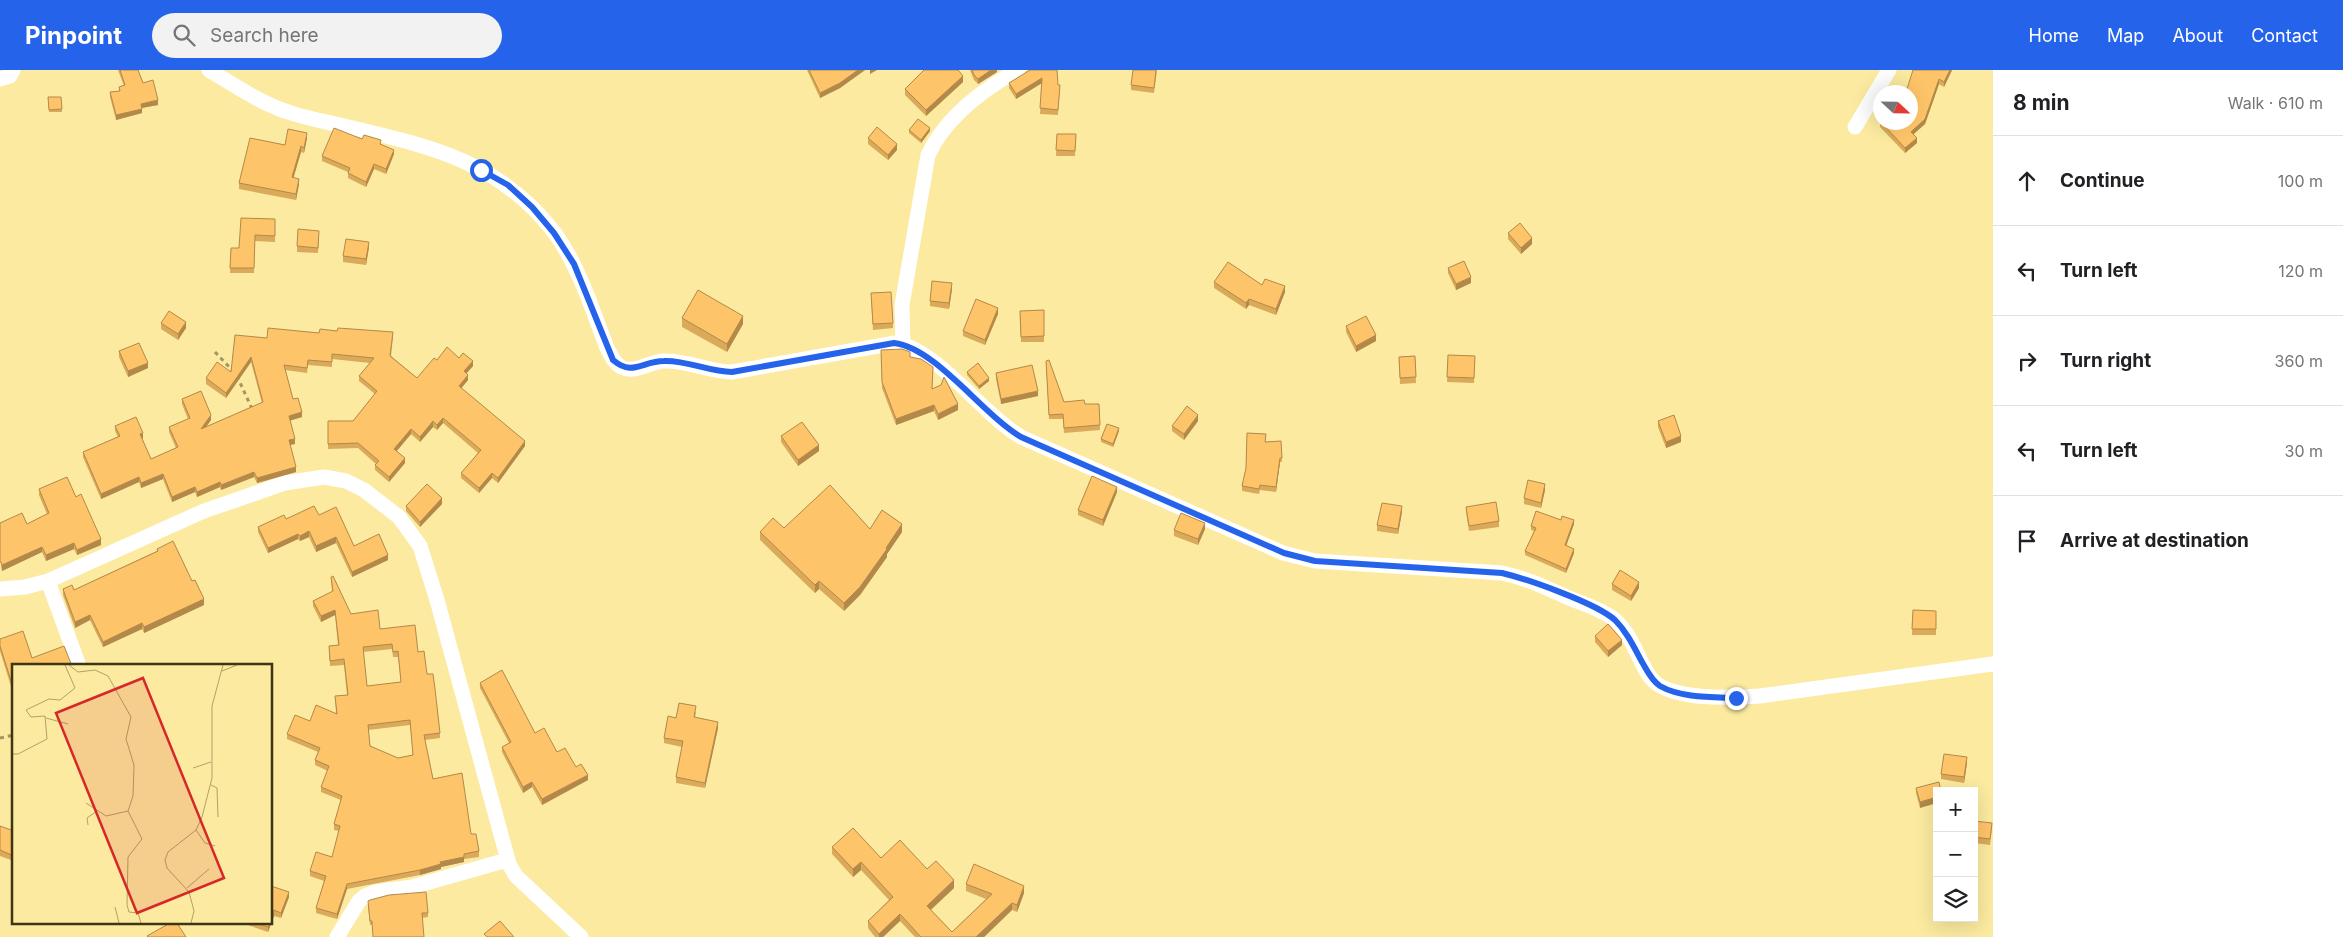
<!DOCTYPE html>
<meta charset="utf-8">
<style>
body{margin:0;font-family:Inter,sans-serif;background:#f2f2f2;color:#202124}
.controls{position:absolute;right:15px;bottom:15px;display:grid;overflow:hidden;border-radius:0px;box-shadow:0 5px 20px #0002}
.controls button{width:45px;height:45px;display:grid;place-items:center;padding:0;border:0;border-bottom:1px solid #e0e0e0;background:#fff;color:#202124;font:25px sans-serif}
.compass{position:absolute;left:1873px;top:15px;width:45px;height:45px;border-radius:50%;background:#fff;box-shadow:0 5px 20px #0002;rotate:112deg}
.stop{position:absolute;width:15px;height:15px;margin:-11px;border:4px solid #2563eb;border-radius:50%;background:#fff}
.stop.end{background:#2563eb;border-color:#fff;box-shadow:0 1px 5px #0008}
.list{margin:0;padding:0;list-style:none}
h2{display:flex;justify-content:space-between;align-items:center;height:65px;margin:0;padding:0 20px;font-size:21px}
h2 small{font-size:16px;font-weight:400;color:#757577}
.list li{display:grid;grid-template-columns:32px 1fr auto;gap:15px;align-items:center;box-sizing:border-box;height:90px;padding:0 20px;border-top:1px solid #e0e0e0}
.list b{display:block;font-size:19px;white-space:nowrap}
.list em{font-size:16px;font-style:normal;color:#757577}
.icon{flex:none;width:28px;height:28px;fill:none;stroke:currentColor;stroke-width:2;stroke-linecap:round;stroke-linejoin:round}
.map{position:relative;flex:none;width:1993px;height:867px;overflow:hidden}
header{display:flex;align-items:center;gap:30px;box-sizing:border-box;height:70px;padding:0 25px;background:#2563eb;color:#fff}
header strong{font-size:24px}
nav{display:flex;gap:28px;margin-inline-start:auto;font-size:18px}
.search{width:350px;height:45px;background:#f2f2f2;display:flex;align-items:center;gap:12px;box-sizing:border-box;padding:0 18px;border-radius:28px;color:#757577;font-size:19px}
main{display:flex}
aside{flex:1;background:#fff}
.map>svg:first-child{display:block}
</style>
<header>
<strong>Pinpoint</strong>
<div class="search"><svg class="icon" aria-label="search" viewBox="0 0 24 24"><circle cx="10" cy="10" r="6"/><path d="M15 15l6 6"/></svg>Search here</div>
<nav><a>Home</a><a>Map</a><a>About</a><a>Contact</a></nav>
</header>
<main>
<div class="map">
<svg width="1993" height="867" viewBox="0 0 1993 867">
<rect width="100%" height="100%" fill="#fbea9f"/>
<g fill="none" stroke-linecap="round" stroke-linejoin="round">
<!-- path -->
<path stroke="#a2955f" stroke-width="3" stroke-dasharray="4 4" stroke-linecap="butt" d="M215,282L233,301
M237,306L253,341
M0,668L14,665"/>
<!-- street -->
<path stroke="#fff" stroke-width="15" d="M209,0C234,15 260,33 288,42C305,48 323,51 340,55C424,75 498,89 554,162C579,196 592,239 607,278C611,285 614,293 621,297C634,304 650,292 663,291C687,290 709,302 732,302L895,273C936,278 982,344 1021,367L1283,483L1315,491L1502,503C1526,508 1547,518 1569,528C1584,534 1601,539 1614,549C1632,564 1637,588 1650,607C1667,631 1733,628 1760,626L1993,594
M0,9L10,6L13,0
M1855,57L1889,0
M903,274L902,235L928,85C946,47 982,20 1018,0
M48,511L79,596
M0,519L25,517L48,511L204,441L285,413L324,407L346,411L364,420L399,447L420,476L437,530L509,794L516,806L581,867
M337,867L359,831L365,826L375,822L412,817L507,790"/>
</g>
<!-- wall -->
<path fill="#daa95a" fill-rule="evenodd" d="M118,0H138L143,13L158,35L142,38V43L116,50L110,27V22L119,21V17L124,16Z
M807,0H865L840,18L820,28Z
M970,0H997V2L978,14L974,10Z
M1030,0L1058,15H1060L1058,45L1040,44L1042,13L1016,29L1009,18V13Z
M1157,0L1154,23L1131,20V15Z
M1913,0H1952L1944,17L1939,14L1925,54L1914,64L1917,73L1905,83L1880,57V52H1910Z
M963,12L926,46L905,25V19Z
M48,27H61L62,42H49Z
M909,60L930,61L921,73L909,63Z
M1057,64H1076L1075,86H1056Z
M307,68L304,83L301,82L293,108L299,114L296,130L239,119V113L285,75Z
M868,68L897,80L888,90L868,74Z
M362,69L381,74L394,84L386,104L374,99L366,117L348,108V102L322,91V86Z
M275,149V172L255,171L254,203H230L231,178H239Z
M1508,163L1532,174L1521,184L1508,169Z
M319,166L318,183L297,182V176Z
M369,177L366,195L343,192V186Z
M1448,198L1471,213L1456,220L1448,203Z
M1214,212L1262,215L1285,222L1276,245L1249,235L1246,239L1214,218Z
M952,219L949,239L930,236V231Z
M871,229L893,253V258L873,260Z
M1044,240V272H1021L1020,241Z
M998,244L985,275L963,266V261Z
M682,248L743,254L727,282L682,257Z
M161,253L186,258L178,270L161,259Z
M1346,256L1376,271L1356,282L1346,262Z
M319,263L393,267L391,286L417,308L437,290L459,288L473,296L467,303L468,310L461,318L525,376L498,413L492,408L479,423L461,408V403L478,383L443,353L437,360L433,357L420,372L411,364L397,381L405,393L389,412L375,400V395L376,394L358,378L328,379V351H353L375,324L359,311V306L370,293L332,289V297L308,295L307,303L285,300L293,329L302,347L290,350L295,374L290,375L296,402L257,413L254,407L221,420L220,417L197,427L195,422L172,432L163,409L141,418L139,412L101,429L83,387V382L118,367L115,361V356L143,368L142,369L151,389L176,378L169,362V357L188,349L182,334V329L211,350L206,357L262,333L251,292L226,328L206,314V308L231,302L267,268Z
M881,280L910,287L932,319L941,315L958,340L938,350L934,341L896,355L882,318Z
M119,281L148,298L128,307L119,287Z
M1448,285L1475,286L1474,313L1447,312Z
M1415,286L1416,313L1400,314L1399,287Z
M1046,291L1064,332L1085,334H1099L1100,360L1064,363L1063,349H1049Z
M967,302L989,311L979,319L967,305Z
M996,303L1038,326L1001,334L996,309Z
M1198,351L1184,370L1172,361V356Z
M1658,351L1681,372L1666,378L1658,357Z
M1119,361L1113,377L1101,372V369Z
M781,366L819,381L798,396L781,372Z
M1281,371L1282,392H1280L1276,422L1260,420L1259,424L1242,421V416L1266,372Z
M39,419L76,427L101,475L77,485L74,479L46,491L42,482L2,501L1,497L0,453L27,454L47,444L39,425Z
M1545,420L1541,438L1524,434V428Z
M1117,422L1103,456L1078,445V440Z
M442,434L420,457L406,441V436Z
M1466,437L1499,451V457L1469,461L1466,442Z
M1402,442L1398,464L1377,461V455Z
M319,445L354,476L388,490L352,507L336,473L316,482L309,467L300,471L298,469L268,483L258,462V457L286,449Z
M1574,454L1566,476L1574,483L1566,503L1525,485V481L1534,461L1531,460V456Z
M784,458L870,459L902,462L887,484V487L860,525L844,541L819,519L815,523L760,470V462Z
M1205,459L1198,475L1174,466V460Z
M157,479L192,511L204,535L144,563L142,559L103,577L90,550L75,558L63,525V519L74,520L157,481Z
M331,507L351,544L380,559L418,582L427,604L440,663V668L425,670L433,709L471,764L479,781V787L464,789V792L441,797V799L420,805L347,819L337,849L316,843V838L324,811L310,806V801L332,787L339,761L334,760V754L341,730L321,722V717L328,701L315,695V690L318,682L287,669V664L310,651L336,643L335,626L347,625L344,595L330,596L329,576L338,575L335,545L321,552L313,536V531L332,522ZM392,579L393,587H398L401,612L367,616L363,582ZM410,655L413,685L398,688L370,676L368,660Z
M1612,514L1639,518L1631,531L1612,520Z
M1913,540L1936,541V565H1912Z
M1595,566L1622,575L1608,587L1595,572Z
M0,569L32,588L70,594L14,596V626L0,581Z
M480,613L535,663L557,682L576,697L588,710L542,735L532,717L523,723L502,682V677L509,673L480,618Z
M696,642L695,648L718,658L705,718L676,713V707L682,677L664,673V668L676,648Z
M1967,693L1964,713L1941,709V704Z
M1939,712L1920,738L1916,723V718Z
M1974,751L1992,758L1990,775L1974,773Z
M0,756L14,761V791L0,786Z
M832,777L881,788L927,799L954,818L931,840L952,862L986,829L966,821V814L1024,823L1017,842L1012,840L984,867H915L900,851L883,867H875L868,858V851L889,830L861,800L853,807L832,784Z
M271,816L289,827L281,848L274,846L268,862L242,853H271Z
M368,836L428,843V847L370,855Z"/>
<!-- shaded-wall -->
<path fill="#b2894a" d="M858,0H865L840,18L820,28V23Z
M870,0H877L870,4Z
M991,0H997V2L978,14V9Z
M1950,0H1952L1944,17V12Z
M963,6V12L926,46V40Z
M1042,8V13L1016,29V24Z
M1939,9V14L1925,54L1911,66V62Z
M158,30V35L141,38V34Z
M142,39V43L116,50V45Z
M930,58V61L921,73V70Z
M307,63V68L304,83V78Z
M1917,68V73L1905,83V78Z
M897,74V80L888,90V85Z
M301,76V82L292,113V107Z
M394,80V84L386,104V99Z
M374,94V99L366,117V112Z
M299,109V114L296,130V124Z
M1532,168V174L1521,184V178Z
M369,172V177L366,195V189Z
M1471,207V213L1456,220V214Z
M952,213V219L949,239V233Z
M1285,216V222L1276,245V239Z
M1249,229V235L1246,239V233Z
M998,238V244L985,275V270Z
M743,246V254L727,282V274Z
M186,252V258L178,270V264Z
M1376,265V271L1356,282V276Z
M251,287V292L226,328V323Z
M473,291V296L464,306V301Z
M148,293V298L128,307V301Z
M468,305V310L459,321V316Z
M989,308V311L979,319V316Z
M1038,321V326L1001,334V329Z
M958,334V340L938,350V344Z
M934,335V341L896,355V349Z
M302,342V347L289,351V346Z
M211,345V350L201,364V359Z
M1198,345V351L1184,370V364Z
M443,348V353L437,360V355Z
M433,351V357L420,372V367Z
M1119,358V361L1113,377V374Z
M411,359V364L394,384V379Z
M143,363V368L140,370V364Z
M1681,366V372L1666,378V372Z
M295,369V374L289,375V370Z
M525,371V376L498,413V408Z
M819,375V381L798,396V390Z
M405,388V393L389,412V407Z
M1280,388V392L1276,422V417Z
M296,397V402L257,413V408Z
M254,402V407L221,420V415Z
M492,403V408L479,423V418Z
M163,404V409L141,418V413Z
M139,407V412L101,429V424Z
M220,412V417L197,427V422Z
M1545,414V420L1541,438V433Z
M195,417V422L172,432V427Z
M1117,417V422L1103,456V450Z
M442,428V434L420,457V452Z
M1402,436V442L1398,464V459Z
M1574,450V454L1565,479V475Z
M1205,453V459L1198,475V469Z
M902,454V462L887,484V487L860,525L844,541V533L886,478Z
M309,461V467L300,471V466Z
M298,464V469L268,483V478Z
M336,467V473L316,482V476Z
M101,469V475L77,485V480Z
M74,473V479L46,491V485Z
M42,477V482L2,501V495Z
M1574,479V483L1566,503V499Z
M388,485V490L352,507V502Z
M819,511V519L815,523V515Z
M1639,512V518L1631,531V526Z
M204,529V535L144,563V557Z
M335,540V545L321,552V546Z
M90,545V550L75,558V552Z
M142,553V559L103,577V572Z
M1622,570V575L1608,587V581Z
M718,652V658L705,718V713Z
M1967,687V693L1964,713V707Z
M588,705V710L542,735V729Z
M532,712V717L523,723V717Z
M1937,727V733L1920,738V732Z
M464,787V792L441,797V799L420,805V800L440,792Z
M861,792V800L853,807V799Z
M954,810V818L927,843V836Z
M347,814V819L337,849V844Z
M1024,816V823L1017,842V835Z
M289,822V827L281,848V843Z
M1012,833V840L984,867H976Z
M274,840V846L268,862V857L270,853H271V849Z
M900,844V851L883,867H879V864Z"/>
<!-- building -->
<path fill="#fec469" stroke="#b2894a" fill-rule="evenodd" d="M120,0H138L143,13L153,10L158,30L141,34L142,39L116,45L110,22L120,21L119,17L125,15Z
M809,0H858L840,13L820,23Z
M924,0H958L963,6L926,40L905,19Z
M972,0H991L978,9L974,5Z
M1030,0H1057L1058,15H1060L1058,40L1040,38L1042,8L1016,24L1009,13Z
M1133,0H1156L1154,18L1131,15Z
M1913,0H1950L1944,12L1939,9L1925,49L1911,62L1917,68L1905,78L1881,52H1910V22H1906Z
M48,27H61L62,39L49,40Z
M918,49L930,58L921,70L909,60Z
M877,57L897,74L888,85L868,68Z
M334,58L362,69L364,65L381,70L380,74L394,80L386,99L374,94L366,112L348,103L350,98L322,86Z
M288,59L307,63L304,78L301,76L292,107L299,109L296,124L239,113L250,68L285,75Z
M1057,64H1076L1075,81L1056,80Z
M241,148L275,149V166L255,165L254,198H230L231,178H239Z
M1520,153L1532,168L1521,178L1508,163Z
M298,159L319,161L318,178L297,176Z
M346,169L369,172L366,189L343,186Z
M1464,191L1471,207L1456,214L1448,198Z
M1228,192L1262,215L1265,209L1285,216L1276,239L1249,229L1246,233L1214,212Z
M932,211L952,213L949,233L930,231Z
M698,220L743,246L727,274L682,248Z
M891,222L893,253L873,254L871,223Z
M976,229L998,238L985,270L963,261Z
M1044,240V266L1021,267L1020,241Z
M169,241L186,252L178,264L161,253Z
M1366,246L1376,265L1356,276L1346,256Z
M268,258L319,263L320,259L337,261L338,258L393,262L390,286L417,308L434,288L437,290L447,277L459,288L463,283L473,291L464,301L468,305L459,316L525,371L498,408L492,403L479,418L461,403L481,380L443,348L437,355L433,351L420,367L411,359L394,379L405,388L389,407L375,395L379,391L358,373L328,374V351H353L377,321L359,306L374,288L332,284V292L308,290L307,298L284,295L293,329L298,328L302,342L289,346L295,369L289,370L296,397L257,408L254,402L221,415L220,412L197,422L195,417L172,427L163,404L141,413L139,407L101,424L83,382L120,366L115,356L136,347L143,363L140,364L151,389L178,377L169,357L190,348L182,329L201,321L211,345L201,359L263,332L251,287L226,323L206,308L217,292L231,302L235,265L267,268Z
M139,273L148,293L128,301L119,281Z
M902,279L910,282V287L921,289L933,297L932,319L941,315L944,307L958,334L938,344L934,335L896,349L882,312L881,280Z
M1448,285L1475,286L1474,308L1447,307Z
M1415,286L1416,307L1400,308L1399,287Z
M1049,290L1064,332L1084,330L1085,334H1099L1100,355L1064,358L1063,344L1049,345L1046,291Z
M978,293L989,308L979,316L967,302Z
M1032,295L1038,321L1001,329L996,303Z
M1187,336L1198,345L1184,364L1172,356Z
M1674,345L1681,366L1666,372L1658,351Z
M802,352L819,375L798,390L781,366Z
M1107,354L1119,358L1113,374L1101,369Z
M1247,363L1266,364L1265,372L1281,371L1282,388H1280L1276,417L1260,415L1259,419L1242,416L1246,398Z
M1092,406L1117,417L1103,450L1078,440Z
M67,407L76,427L81,424L101,469L77,480L74,473L46,485L42,477L2,495L1,492H0V453L22,443L27,454L49,443L39,419Z
M1528,410L1545,414L1541,433L1524,428Z
M427,414L442,428L420,452L406,436Z
M830,415L870,459L882,440L902,454L886,478L887,479L860,517L844,533L819,511L815,515L760,462L773,448L784,458Z
M1496,432L1499,451L1469,456L1466,437Z
M1382,433L1402,436L1398,459L1377,455Z
M314,436L319,445L336,437L354,476L379,464L388,485L352,502L336,467L316,476L309,461L300,466L298,464L268,478L258,457L284,445L286,449Z
M1536,441L1561,450L1562,446L1574,450L1565,475L1574,479L1566,499L1525,481L1536,458L1531,456Z
M1181,443L1205,453L1198,469L1174,460Z
M173,471L192,511L195,510L204,529L144,557L142,553L103,572L90,545L75,552L63,519L72,515L74,520L158,481L157,479Z
M1620,500L1639,512L1631,526L1612,514Z
M333,506L351,544L378,540L380,559L415,555L418,582L424,581L427,604H433L435,619L440,663L424,665L433,709L462,703L471,764H476L479,781L464,784V787L440,792L441,794L420,800L347,814L337,844L316,838L326,806L310,801L316,782L332,787L340,756L334,754L342,726L321,717L329,696L315,690L320,678L287,664L295,645L310,651L316,635L337,644L335,626L348,625L344,589L330,591L329,576L339,575L335,540L321,546L313,531L333,521L331,507ZM392,574L393,582L398,581L401,612L367,616L363,577ZM410,650L413,685L398,688L370,676L368,655Z
M1913,540L1936,541V559H1912Z
M1608,554L1622,570L1608,581L1595,566Z
M23,561L32,588L64,576L72,596H14V620L0,576V569Z
M502,600L535,663L544,658L557,682L565,678L576,697L581,694L588,705L542,729L532,712L523,717L502,677L511,672L480,613Z
M679,633L696,636L694,647L718,652L705,713L676,707L683,671L664,668L668,646L676,648Z
M1944,684L1967,687L1964,707L1941,704Z
M1939,712L1941,721H1937V727L1920,732L1916,718Z
M1974,751L1992,753L1990,769L1974,767Z
M0,756L14,761V786L0,780Z
M853,758L881,788L900,770L927,799L936,791L954,810L927,836L952,862L992,824L966,814L974,794L1024,816L1017,835L1012,833L976,867H921L900,844L879,864L868,851L893,827L861,792L853,799L832,777Z
M271,816L289,822L281,843L274,840L271,849Z
M426,822L428,843H422L424,867H373L372,851H370L368,831L370,830L389,825Z
M500,851L514,867H487L484,864Z
M170,853H177L186,867H148L147,866Z
M257,853H270L268,857Z"/>
<g fill="none" stroke-linecap="round" stroke-linejoin="round">
<!-- route -->
<path stroke="#2563eb" stroke-width="6" d="M481,100L508,115L532,137L554,163L574,194L613,290C633,307 642,291 664,291C687,290 709,302 732,302L894,273C936,278 982,344 1021,367L1284,483L1315,491L1502,503C1527,509 1596,533 1615,550C1627,562 1634,577 1642,592C1647,600 1651,610 1660,616C1681,628 1712,627 1736,628"/>
</g>
<!-- overview -->
<g transform="translate(12 594)">
<rect width="260" height="260" fill="#fbea9f"/>
<path fill="none" stroke="#afa268" stroke-width="1" d="M57,1L66,8L83,6L96,12L119,53L114,75L122,101L121,132L116,147L130,175L116,193L115,241L117,248L126,249L129,259M210,7L225,1M34,54L56,60M0,90H6L35,75L33,52L19,53L14,46L37,35L48,36L63,24L53,1M181,104L199,98M199,121L205,124L206,153M74,139L94,152L116,147M76,161L75,154L85,147M184,166L193,179L203,182M175,224L197,205M103,243L107,259M179,259L182,247L177,228L155,204L153,196L156,188L184,166L190,153L200,114V42L211,1"/>
<path fill="#d62828" fill-opacity="0.15" stroke="#d62828" stroke-width="2.5" d="M131,14L212,214L125,249L44,49Z"/>
<rect width="260" height="260" fill="none" stroke="#3c3516" stroke-width="2.5"/>
</g>
</svg>
<div class="controls">
<button>+</button>
<button>−</button>
<button><svg class="icon" aria-label="layers" viewBox="0 0 24 24"><path d="M12 4l9 5-9 5-9-5zM3 14l9 5 9-5"/></svg></button>
</div>
<svg class="compass" viewBox="-18 -18 36 36"><path d="M0-13l5 13h-10z" fill="#e53935"/><path d="M0 13l5-13h-10z" fill="#757577"/></svg>
<div class="stop" style="left:481px;top:100px"></div>
<div class="stop end" style="left:1736px;top:628px"></div>
</div>
<aside>
<h2>8 min<small>Walk · 610 m</small></h2>
<ul class="list">
<li><svg class="icon" aria-label="ahead" viewBox="0 0 24 24"><path d="M12 20V5M6 11l6-6 6 6"/></svg><div><b>Continue</b></div><em>100 m</em></li>
<li><svg class="icon" aria-label="left" viewBox="0 0 24 24"><path d="M17 20v-9H6M10 6l-5 5 5 5"/></svg><div><b>Turn left</b></div><em>120 m</em></li>
<li><svg class="icon" aria-label="right" viewBox="0 0 24 24"><path d="M7 20v-9h11M14 6l5 5-5 5"/></svg><div><b>Turn right</b></div><em>360 m</em></li>
<li><svg class="icon" aria-label="left" viewBox="0 0 24 24"><path d="M17 20v-9H6M10 6l-5 5 5 5"/></svg><div><b>Turn left</b></div><em>30 m</em></li>
<li><svg class="icon" aria-label="arrive" viewBox="0 0 24 24"><path d="M6 21V4h12l-3 4 3 4H6"/></svg><div><b>Arrive at destination</b></div></li>
</ul>
</aside>
</main>
